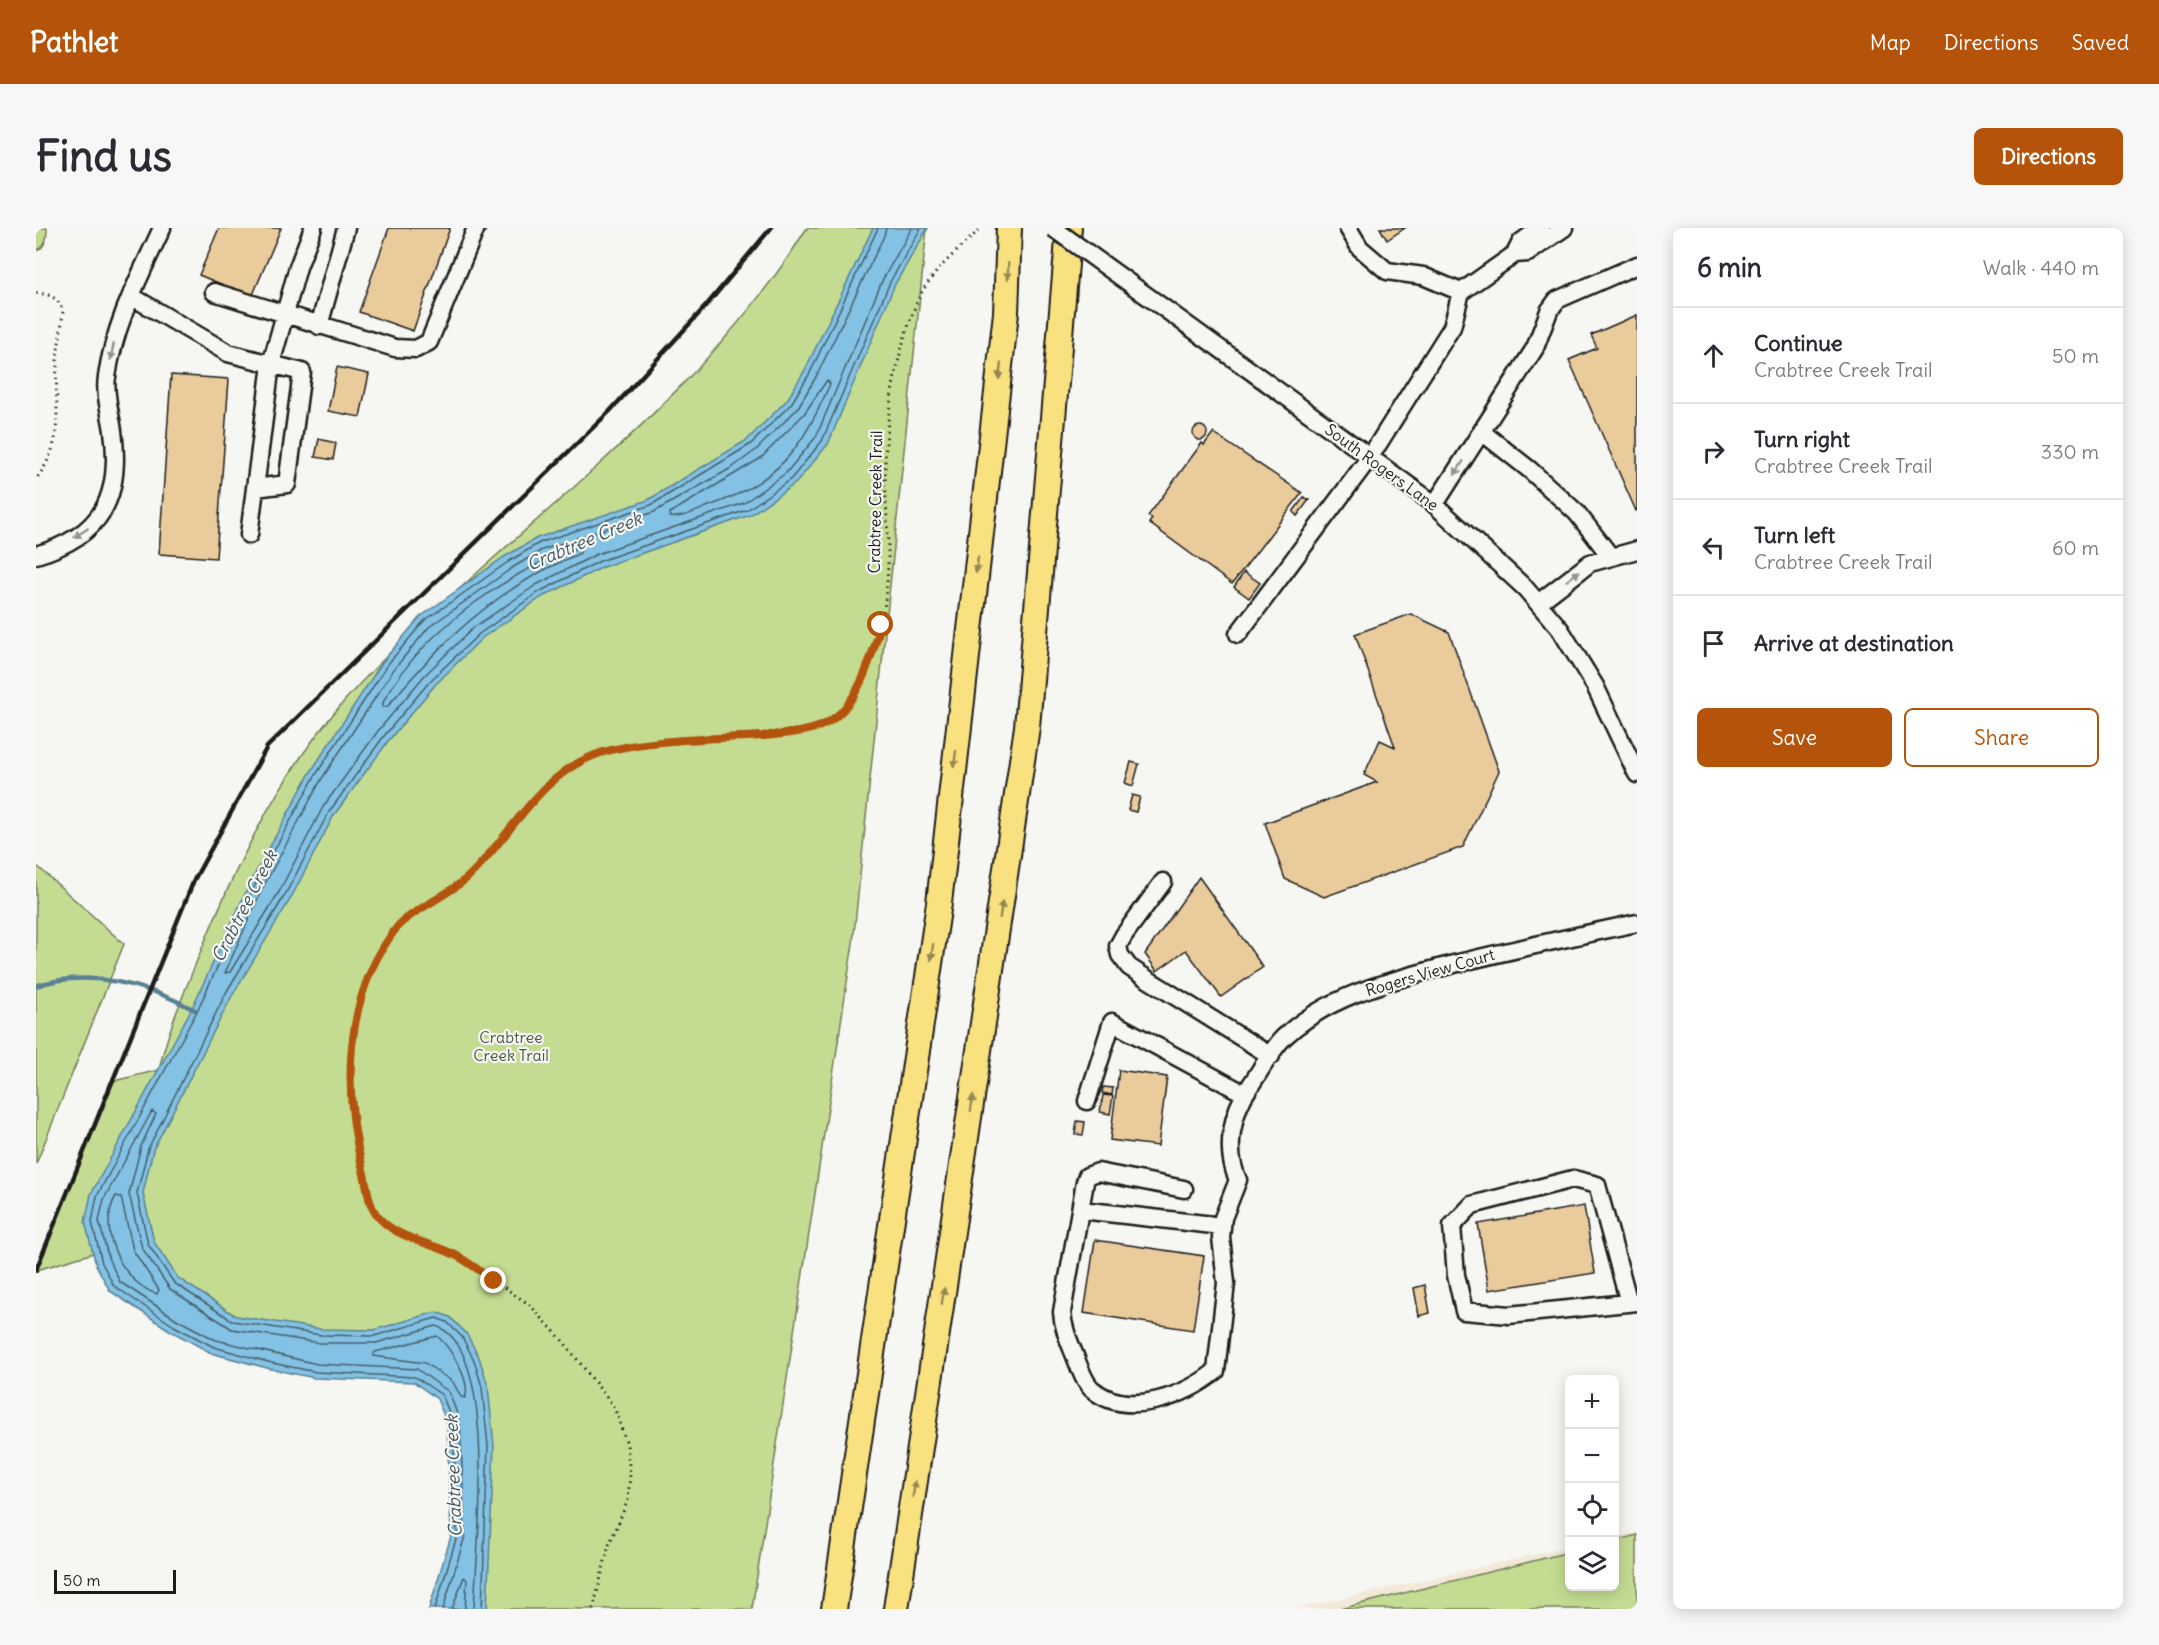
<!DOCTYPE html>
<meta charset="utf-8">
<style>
body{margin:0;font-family:Delius,sans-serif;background:#f7f7f7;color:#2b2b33}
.controls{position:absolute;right:18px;bottom:18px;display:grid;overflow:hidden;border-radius:9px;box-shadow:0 3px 15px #0003}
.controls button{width:54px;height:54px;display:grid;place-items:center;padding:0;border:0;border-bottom:2px solid #e1e1e2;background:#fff;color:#2b2b33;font:30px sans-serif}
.scale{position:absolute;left:18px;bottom:15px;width:122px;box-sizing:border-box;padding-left:6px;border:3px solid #1c1c1c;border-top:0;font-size:16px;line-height:21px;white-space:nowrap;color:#1c1c1c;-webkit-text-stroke:4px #f6f6f2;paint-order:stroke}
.stop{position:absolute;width:18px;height:18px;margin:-14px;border:4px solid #b45309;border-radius:50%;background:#fff}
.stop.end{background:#b45309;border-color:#fff;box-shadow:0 2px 6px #0008}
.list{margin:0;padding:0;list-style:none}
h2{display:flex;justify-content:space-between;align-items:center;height:78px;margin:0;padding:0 24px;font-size:26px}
h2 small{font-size:20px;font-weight:400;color:#7c7c81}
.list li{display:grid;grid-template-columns:39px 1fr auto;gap:18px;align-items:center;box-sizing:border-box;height:96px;padding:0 24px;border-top:2px solid #e1e1e2}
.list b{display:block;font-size:22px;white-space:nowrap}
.list p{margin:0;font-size:20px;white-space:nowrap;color:#7c7c81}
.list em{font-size:20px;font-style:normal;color:#7c7c81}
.actions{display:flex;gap:12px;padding:18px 24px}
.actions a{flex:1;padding:14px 0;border:2px solid #b45309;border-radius:9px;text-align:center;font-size:21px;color:#b45309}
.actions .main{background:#b45309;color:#fff}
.icon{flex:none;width:33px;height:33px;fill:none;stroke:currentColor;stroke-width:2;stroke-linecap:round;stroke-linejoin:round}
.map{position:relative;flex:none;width:1601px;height:1381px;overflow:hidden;border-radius:9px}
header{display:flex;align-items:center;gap:36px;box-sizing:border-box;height:84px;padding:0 30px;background:#b45309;color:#fff}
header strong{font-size:28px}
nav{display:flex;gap:33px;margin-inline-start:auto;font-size:21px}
.intro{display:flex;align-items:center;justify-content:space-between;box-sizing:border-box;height:144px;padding:0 36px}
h1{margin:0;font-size:42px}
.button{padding:15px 27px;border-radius:9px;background:#b45309;color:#fff;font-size:21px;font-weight:700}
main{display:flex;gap:36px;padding:0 36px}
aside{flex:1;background:#fff;border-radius:9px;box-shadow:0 3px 15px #0003}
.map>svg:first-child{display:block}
</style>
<header>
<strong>Pathlet</strong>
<nav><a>Map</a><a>Directions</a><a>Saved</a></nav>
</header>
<div class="intro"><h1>Find us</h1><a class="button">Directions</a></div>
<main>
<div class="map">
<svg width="1601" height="1381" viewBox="0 0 1601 1381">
<rect width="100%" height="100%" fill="#f6f6f2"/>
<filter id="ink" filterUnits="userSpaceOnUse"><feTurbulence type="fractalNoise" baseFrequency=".0167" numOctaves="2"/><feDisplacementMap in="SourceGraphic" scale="12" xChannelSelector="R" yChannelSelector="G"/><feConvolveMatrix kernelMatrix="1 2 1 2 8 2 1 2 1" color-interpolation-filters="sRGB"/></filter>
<g filter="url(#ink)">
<!-- built -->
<path fill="#f2e9d8" d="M1601,1304V1381H1260L1533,1319L1534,1358H1578L1579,1309Z"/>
<!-- green -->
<path fill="#c3dc92" stroke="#707c57" stroke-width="1.5" d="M0,0H11C11,9 10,19 0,23Z
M771,0H891L817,715L716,1381H426L431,1162L225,1115L84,1017L1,1042L74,854L123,842C131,805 146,770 160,735C196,646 237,558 299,484C341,433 393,389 442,344C560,239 687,136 771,0Z
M0,637L88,716L0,936Z
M1601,1307V1381H1304L1533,1324L1534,1358H1578L1579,1313Z"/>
<!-- water -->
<path fill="#83c2e4" stroke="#5a8094" stroke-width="1.5" d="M837,0H892L859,56L792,216L760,255L714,287L567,339L506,369L446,410L399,457L353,512L298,587L255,670L197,766L117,922L107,965L118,1014L142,1050L200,1088L285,1101L338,1102L400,1084L414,1089L430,1105L443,1129L452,1158L458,1218L451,1381H393L415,1308L411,1195L401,1171L378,1154L279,1150L235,1141L175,1125L135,1103L74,1063L60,1037L49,994L55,966L156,780L214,655L274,545L347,433L384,389L468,329L501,310L612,272L711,212L751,172L769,142Z"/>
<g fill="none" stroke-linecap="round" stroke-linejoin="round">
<!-- shore -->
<path stroke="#455e6c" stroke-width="1.5" d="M850,0L848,8L780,149L761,181L720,222L697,239L618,284L506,322L476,340L393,399L358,441L285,552L226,661L189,745L194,744L243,664L287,579L342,503L388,448L437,400L500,357L561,326L708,275L750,245L780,209L847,51L876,0
M791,152L794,156C765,222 743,253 673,278C662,282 645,291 634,289V285L725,230L768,186Z
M541,320L545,321L544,325C527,333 510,340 494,350C437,383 392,429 351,479H346C347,471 354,462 359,455C396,398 477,341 541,320Z
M80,968L85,969L97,1022L123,1062L121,1066C86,1055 60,1001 80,968Z
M401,1108C414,1119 436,1154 429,1170L425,1169L417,1154L389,1135L337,1128L339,1124Z
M399,1381L421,1308L417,1194L406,1167L379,1149L280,1144L236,1135L178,1119L138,1098L78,1058L66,1035L56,994L61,968L161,783L219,657L279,548L352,436L388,393L472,334L503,315L615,277L715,216L755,176L774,145L842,0
M407,1381L429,1308L424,1194L413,1164L381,1141L281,1136L180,1112L142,1092L84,1054L73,1032L63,993L68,971L116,883L120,886L105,918L93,966L106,1020L134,1061L196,1101L284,1115H340L400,1098C464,1120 440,1326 438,1381
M416,1381L428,1349L431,1352L429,1381
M446,1381L452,1218L446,1159L438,1132L426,1109L411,1094L400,1090L338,1108L285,1107L197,1093L138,1055L112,1016L101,965L112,921L191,763L249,667L293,584L348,508L394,453L443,406L503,364L564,333L711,282L755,251L786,213L854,54L885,0"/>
<!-- stream -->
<path stroke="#5a8094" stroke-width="4.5" d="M0,758C52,740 112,757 159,782"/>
</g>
<!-- building -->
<path fill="#e9cb9c" stroke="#1c1c1c" stroke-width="1.5" d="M183,0H245L216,69L163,47Z
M353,0H414L377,103L323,84Z
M1344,0H1369L1351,12Z
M1601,87V282L1600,283L1533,132L1561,120L1555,107Z
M301,139L333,146L324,189L292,183Z
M135,147L193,151L180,330L123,326Z
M1157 205a7 7 0 1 1 14 0a7 7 0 1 1-14 0Z
M1177,205L1266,265L1196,356L1113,295L1116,291L1112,288L1166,215L1168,217Z
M283,211L300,215L297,232L279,229Z
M1268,269L1273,272L1261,288L1257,284Z
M1208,344L1224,355L1213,370L1198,359Z
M1375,386L1413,404L1463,543L1427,619L1288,669L1249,651L1229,595L1341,554L1328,547L1344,512L1359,519L1319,406Z
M1095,534L1103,536L1097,558L1089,555Z
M1096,567L1104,569L1100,584L1092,582Z
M1163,649L1227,739L1185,769L1150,722L1121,743L1109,726Z
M1083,842L1131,849L1122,918L1074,912Z
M1067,859L1077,860L1076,867L1066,865Z
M1067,867L1077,868L1074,886L1064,884Z
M1041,893L1049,894L1047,907L1039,906Z
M1548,978L1559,1045L1453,1062L1442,996Z
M1059,1012L1168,1028L1157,1102L1048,1085Z
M1389,1057L1394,1085L1383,1088L1378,1060Z"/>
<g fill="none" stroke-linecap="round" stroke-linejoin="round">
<defs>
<path id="minor" d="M1312,0L1324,20L1351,43L1387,48L1425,64
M1479,26L1492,25L1528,0
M178,64L359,120L380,121L393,114L440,0
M1107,65L1397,275L1489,360L1524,401L1559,458L1601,546
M95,68L192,125L235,136L213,307
M283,98L310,0
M1446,204L1494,242L1541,285L1575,329
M219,260L251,256L266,144L235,136L262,39L277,0
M1399,276L1499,120L1513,83L1521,72L1601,37
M0,327C66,308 86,269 77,203C75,187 68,166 71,149C78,96 104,48 126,0
M1502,375L1554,335L1601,322
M1202,406L1334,229L1416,99L1425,64L1479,26L1485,14L1505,0
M1127,654L1088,707L1082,718L1084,727L1093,739L1113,752L1235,828
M1051,873L1076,794L1209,866
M1148,961L1062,944L1051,948L1049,954L1026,1084C1027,1100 1033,1113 1039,1128C1043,1138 1048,1154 1056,1161C1091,1191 1150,1168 1180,1143L1190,1055L1185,1009L1187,990L1202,952C1188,922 1196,884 1214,858C1225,842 1235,822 1248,809C1295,765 1359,752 1418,736C1479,721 1540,708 1601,695
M1045,982L1186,998
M1593,1075L1561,957L1537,951L1436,977L1416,998L1420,1047L1428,1083L1473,1087L1601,1074"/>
<path id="highway" d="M798,1381L903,675L970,85L973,0
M860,1381L991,499L1033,0"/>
</defs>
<!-- minor casing -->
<use href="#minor" stroke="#1c1c1c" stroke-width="21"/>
<!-- highway casing -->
<use href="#highway" stroke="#1c1c1c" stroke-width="28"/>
<!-- path -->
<path stroke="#1c1c1c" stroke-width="3" stroke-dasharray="1.5 4.5" stroke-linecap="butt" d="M0,65C14,66 21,69 27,82C26,101 21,120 21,138C18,182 30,213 0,251
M557,1381L573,1317L592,1272L594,1247L591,1216L578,1179L527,1113L494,1077L422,1028L354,1000L338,984L316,890L314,827L327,762L341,729L364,695L427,655L458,623L511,556L536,536L562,525L598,518L774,501C836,479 850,393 852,335C853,295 847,256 850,217C853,170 862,123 879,79C891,46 921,24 945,0"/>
<!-- minor -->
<use href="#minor" stroke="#f6f6f2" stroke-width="16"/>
<!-- highway -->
<use href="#highway" stroke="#fae180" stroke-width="24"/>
<!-- rail -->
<path stroke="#1c1c1c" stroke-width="4.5" d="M0,1042L158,652L231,519L574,183L669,79L735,0"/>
<defs>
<path id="minor-bridge" d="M1017,0L1107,65"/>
</defs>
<!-- minor-bridge casing -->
<use href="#minor-bridge" stroke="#1c1c1c" stroke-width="21" stroke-linecap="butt"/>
<!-- minor-bridge -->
<use href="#minor-bridge" stroke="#f6f6f2" stroke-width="16"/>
</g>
<!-- one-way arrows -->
<defs><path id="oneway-solid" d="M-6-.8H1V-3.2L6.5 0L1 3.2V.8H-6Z" transform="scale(1.5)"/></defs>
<g fill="#968853">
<use href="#oneway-solid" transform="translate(972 43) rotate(92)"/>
<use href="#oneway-solid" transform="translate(964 143) rotate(97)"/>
<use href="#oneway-solid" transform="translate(941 337) rotate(97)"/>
<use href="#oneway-solid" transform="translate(919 531) rotate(97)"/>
<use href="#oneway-solid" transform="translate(965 682) rotate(-81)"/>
<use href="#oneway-solid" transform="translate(896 724) rotate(98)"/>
<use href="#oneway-solid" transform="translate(936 875) rotate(-81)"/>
<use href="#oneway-solid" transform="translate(907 1068) rotate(-81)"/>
<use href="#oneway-solid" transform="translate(878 1261) rotate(-81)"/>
</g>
<g fill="#949492">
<use href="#oneway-solid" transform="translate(76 124) rotate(102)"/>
<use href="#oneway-solid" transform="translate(1423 240) rotate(122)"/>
<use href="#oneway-solid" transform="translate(45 305) rotate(147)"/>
<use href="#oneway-solid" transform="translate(1537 348) rotate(-37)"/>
</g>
</g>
<g fill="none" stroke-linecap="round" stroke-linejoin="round" filter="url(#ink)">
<!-- route -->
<path stroke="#b45309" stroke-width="8" d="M458,1053C447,1045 435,1036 423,1029C397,1014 359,1012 340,986C332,976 331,957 328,946C306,864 307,767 362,698C376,682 416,666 435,646C476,606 503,548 559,527C601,511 680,511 727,508C747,506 771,505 789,496C822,479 835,430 845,397"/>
</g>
<g text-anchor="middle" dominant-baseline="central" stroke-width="4.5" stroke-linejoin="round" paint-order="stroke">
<!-- street labels -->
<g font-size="16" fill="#1c1c1c" stroke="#f6f6f2">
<text transform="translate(1346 239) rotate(36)">South Rogers Lane</text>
<text transform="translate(839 274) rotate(-89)">Crabtree Creek Trail</text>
<text transform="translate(1394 744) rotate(-16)">Rogers View Court</text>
</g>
<!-- park labels -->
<g font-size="16" fill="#4e563f" stroke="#f6f6f2">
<text x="475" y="809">Crabtree<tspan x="475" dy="18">Creek Trail</tspan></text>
</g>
<!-- water labels -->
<g font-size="18" font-style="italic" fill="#405662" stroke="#f6f6f2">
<text transform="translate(548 313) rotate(-23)">Crabtree Creek</text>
<text transform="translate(208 678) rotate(-63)">Crabtree Creek</text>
<text transform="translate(417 1248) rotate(-92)">Crabtree Creek</text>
</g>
</g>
</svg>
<div class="controls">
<button>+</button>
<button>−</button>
<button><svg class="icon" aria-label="locate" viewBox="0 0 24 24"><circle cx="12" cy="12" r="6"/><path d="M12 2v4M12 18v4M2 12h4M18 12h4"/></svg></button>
<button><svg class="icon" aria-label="layers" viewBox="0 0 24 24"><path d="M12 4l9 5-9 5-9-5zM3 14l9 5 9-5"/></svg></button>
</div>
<div class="scale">50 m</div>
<div class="stop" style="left:845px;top:397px"></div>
<div class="stop end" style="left:458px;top:1053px"></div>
</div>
<aside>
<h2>6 min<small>Walk · 440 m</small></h2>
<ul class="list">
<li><svg class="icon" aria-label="ahead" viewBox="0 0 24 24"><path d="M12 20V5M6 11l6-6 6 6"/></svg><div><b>Continue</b><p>Crabtree Creek Trail</p></div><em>50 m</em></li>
<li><svg class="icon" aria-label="right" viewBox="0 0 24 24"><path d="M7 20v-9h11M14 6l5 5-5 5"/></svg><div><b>Turn right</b><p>Crabtree Creek Trail</p></div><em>330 m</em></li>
<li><svg class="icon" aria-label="left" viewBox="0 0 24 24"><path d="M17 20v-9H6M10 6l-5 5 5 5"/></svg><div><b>Turn left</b><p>Crabtree Creek Trail</p></div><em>60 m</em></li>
<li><svg class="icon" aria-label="arrive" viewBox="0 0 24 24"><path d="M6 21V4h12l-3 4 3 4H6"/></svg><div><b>Arrive at destination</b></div></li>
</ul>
<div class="actions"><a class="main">Save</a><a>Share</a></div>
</aside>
</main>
